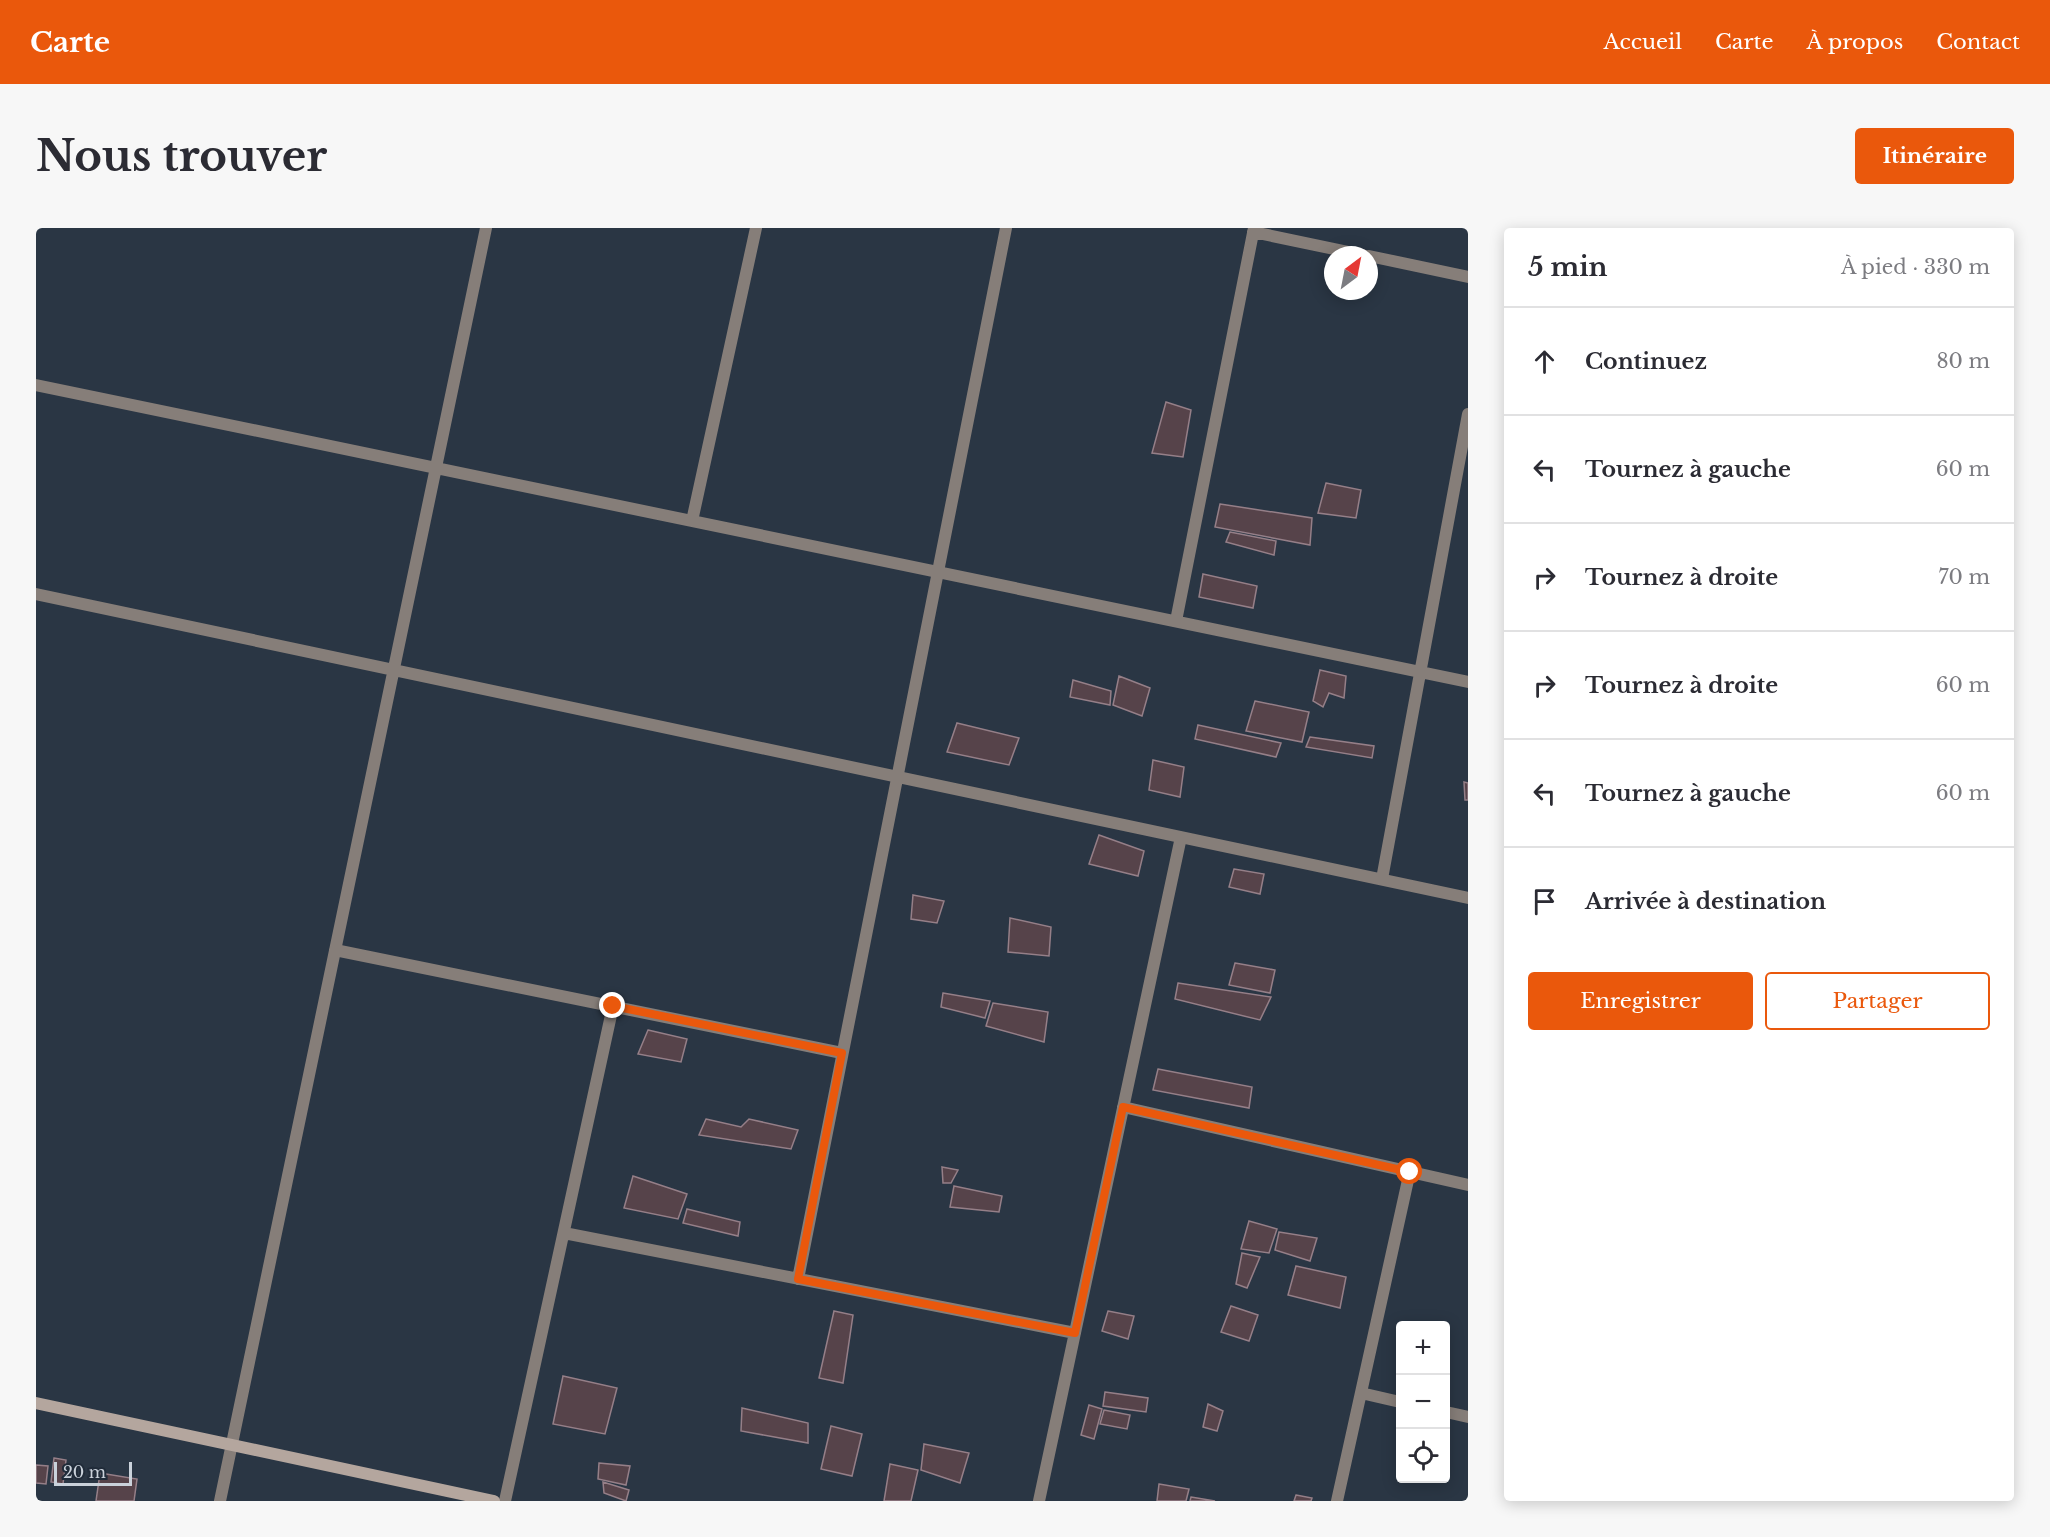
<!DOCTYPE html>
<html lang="fr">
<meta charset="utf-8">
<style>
body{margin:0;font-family:"Libre Baskerville",serif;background:#f7f7f7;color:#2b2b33}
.controls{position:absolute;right:18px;bottom:18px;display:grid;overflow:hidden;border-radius:6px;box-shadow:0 3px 15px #0003}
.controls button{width:54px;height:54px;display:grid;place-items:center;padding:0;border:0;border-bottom:2px solid #e1e1e2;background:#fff;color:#2b2b33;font:30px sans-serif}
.compass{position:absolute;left:1288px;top:18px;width:54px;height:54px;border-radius:50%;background:#fff;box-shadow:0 3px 15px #0003;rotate:32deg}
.scale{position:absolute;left:18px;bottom:15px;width:78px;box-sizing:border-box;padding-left:6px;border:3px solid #cad2db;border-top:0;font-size:16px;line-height:21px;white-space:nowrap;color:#cad2db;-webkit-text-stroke:4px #212c3a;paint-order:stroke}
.stop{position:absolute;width:18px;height:18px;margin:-14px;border:4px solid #ea580c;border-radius:50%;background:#fff}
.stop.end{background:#ea580c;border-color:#fff;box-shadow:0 2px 6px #0008}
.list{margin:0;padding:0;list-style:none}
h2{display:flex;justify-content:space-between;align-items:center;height:78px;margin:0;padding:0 24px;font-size:26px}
h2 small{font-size:20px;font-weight:400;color:#7c7c81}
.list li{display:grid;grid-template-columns:39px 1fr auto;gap:18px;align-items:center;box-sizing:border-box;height:108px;padding:0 24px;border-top:2px solid #e1e1e2}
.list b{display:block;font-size:22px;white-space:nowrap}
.list em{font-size:20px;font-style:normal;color:#7c7c81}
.actions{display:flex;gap:12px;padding:18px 24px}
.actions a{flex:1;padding:14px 0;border:2px solid #ea580c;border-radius:6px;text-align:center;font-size:21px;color:#ea580c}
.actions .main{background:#ea580c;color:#fff}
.icon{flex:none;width:33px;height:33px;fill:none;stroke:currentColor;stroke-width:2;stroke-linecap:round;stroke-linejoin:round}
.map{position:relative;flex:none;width:1432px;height:1273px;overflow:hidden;border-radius:6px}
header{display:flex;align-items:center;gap:36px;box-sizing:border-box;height:84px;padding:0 30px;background:#ea580c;color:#fff}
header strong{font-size:28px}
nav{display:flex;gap:33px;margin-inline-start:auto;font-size:21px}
.intro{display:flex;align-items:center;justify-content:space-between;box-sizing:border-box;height:144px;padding:0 36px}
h1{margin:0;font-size:42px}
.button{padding:15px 27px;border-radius:6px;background:#ea580c;color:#fff;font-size:21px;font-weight:700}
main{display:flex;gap:36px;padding:0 36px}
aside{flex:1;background:#fff;border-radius:6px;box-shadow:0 3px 15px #0003}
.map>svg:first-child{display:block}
</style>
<header>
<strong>Carte</strong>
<nav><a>Accueil</a><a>Carte</a><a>À propos</a><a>Contact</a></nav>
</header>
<div class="intro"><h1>Nous trouver</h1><a class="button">Itinéraire</a></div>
<main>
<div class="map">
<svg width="1432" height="1273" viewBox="0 0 1432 1273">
<rect width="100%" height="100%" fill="#2a3644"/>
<!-- building -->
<path fill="#56434a" stroke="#957f88" stroke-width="1.5" d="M1130,174L1155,182L1147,229L1116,225Z
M1290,255L1325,262L1320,290L1282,285Z
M1184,276L1276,290L1274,317L1179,299Z
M1194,304L1240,313L1238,327L1190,314Z
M1167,346L1221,358L1217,380L1163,369Z
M1284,442L1310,448L1308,470L1293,465L1287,479L1277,473Z
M1083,448L1114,460L1106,488L1077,477Z
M1037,452L1075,463L1074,477L1034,469Z
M1219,473L1273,484L1266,514L1210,503Z
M921,495L983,510L973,537L911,524Z
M1162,497L1245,515L1240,529L1159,511Z
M1274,509L1338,518L1336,530L1270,519Z
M1117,532L1148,539L1144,569L1113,562Z
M1428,554L1432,555V572H1429Z
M1063,607L1108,623L1102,648L1053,636Z
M1198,641L1228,646L1224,666L1193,659Z
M877,667L908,673L901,695L875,691Z
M974,690L1015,699L1013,728L972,724Z
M1199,735L1239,742L1234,765L1193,757Z
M1142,755L1235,769L1224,792L1139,771Z
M907,765L954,773L949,790L905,779Z
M957,775L1012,784L1008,814L950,798Z
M612,802L651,811L645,834L602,826Z
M1122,841L1216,859L1213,880L1117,862Z
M670,891L705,899L713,891L762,902L755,921L663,907Z
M906,939L922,942L915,955H907Z
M597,948L651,966L642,991L588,980Z
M918,958L966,968L963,984L914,979Z
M651,981L704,994L702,1008L647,995Z
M1213,993L1241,1001L1233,1025L1205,1021Z
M1243,1004L1281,1010L1274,1033L1239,1022Z
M1206,1025L1224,1029L1211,1060L1200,1056Z
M1260,1038L1310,1049L1304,1080L1252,1067Z
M1195,1078L1222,1087L1213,1113L1185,1104Z
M798,1083L817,1087L807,1155L783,1150Z
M1072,1083L1098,1088L1092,1111L1066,1103Z
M527,1148L581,1160L569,1206L517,1196Z
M1069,1164L1112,1170L1110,1184L1067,1178Z
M1172,1176L1187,1183L1181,1203L1167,1199Z
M1053,1177L1066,1181L1058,1211L1045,1207Z
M706,1180L772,1195V1215L705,1203Z
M1068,1182L1094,1187L1091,1201L1064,1196Z
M795,1198L826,1206L816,1248L785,1241Z
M888,1216L933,1225L924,1255L885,1242Z
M18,1230L30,1232L27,1256L15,1254Z
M563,1235L594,1238L590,1257L562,1251Z
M854,1236L882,1242L875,1273H848Z
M0,1237L12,1238L10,1256L0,1255Z
M64,1245L101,1251L98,1273H60Z
M567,1254L593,1262L590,1273L568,1265Z
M1123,1256L1153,1261L1150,1273H1121Z
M1260,1267L1276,1270L1275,1273H1258Z
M1155,1269L1179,1273H1154Z"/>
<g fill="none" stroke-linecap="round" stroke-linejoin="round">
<!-- street -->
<path stroke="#867e79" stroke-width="12" d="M1217,4L1327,27
M1333,28L1432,49
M0,157L1432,454
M656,293L720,0
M0,366L1432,670
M1140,393L1218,0
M1346,651L1432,186
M299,722L806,825
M1087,879L1432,957
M528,1005L1039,1105
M762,1051L970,0
M1325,1165L1364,1174
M1410,1184L1432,1189
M184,1273L450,0
M469,1273L577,778
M1003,1273L1145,609
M1301,1273L1374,943"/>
<!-- secondary -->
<path stroke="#b4a69e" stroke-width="12" d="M0,1175L458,1273"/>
</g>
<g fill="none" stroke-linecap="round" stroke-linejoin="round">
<!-- route -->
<path stroke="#ea580c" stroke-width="8" d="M577,778L806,825L762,1051L1039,1105L1087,879L1374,944"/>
</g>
</svg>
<div class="controls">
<button>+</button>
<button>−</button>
<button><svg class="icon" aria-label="locate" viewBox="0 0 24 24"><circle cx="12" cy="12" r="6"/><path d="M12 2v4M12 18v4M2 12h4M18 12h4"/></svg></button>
</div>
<svg class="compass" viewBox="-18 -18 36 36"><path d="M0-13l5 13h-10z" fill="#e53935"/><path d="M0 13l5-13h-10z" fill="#7c7c81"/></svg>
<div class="scale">20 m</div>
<div class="stop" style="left:1374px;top:944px"></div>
<div class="stop end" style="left:577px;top:778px"></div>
</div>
<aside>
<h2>5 min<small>À pied · 330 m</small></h2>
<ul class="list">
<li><svg class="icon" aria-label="ahead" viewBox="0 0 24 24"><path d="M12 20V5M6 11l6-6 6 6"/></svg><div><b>Continuez</b></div><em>80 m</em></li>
<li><svg class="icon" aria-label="left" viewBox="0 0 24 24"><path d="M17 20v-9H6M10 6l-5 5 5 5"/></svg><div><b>Tournez à gauche</b></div><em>60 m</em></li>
<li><svg class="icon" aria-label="right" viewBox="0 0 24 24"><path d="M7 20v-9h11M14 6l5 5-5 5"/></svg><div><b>Tournez à droite</b></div><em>70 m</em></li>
<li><svg class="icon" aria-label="right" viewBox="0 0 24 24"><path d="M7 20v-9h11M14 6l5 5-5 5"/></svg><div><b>Tournez à droite</b></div><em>60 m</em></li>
<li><svg class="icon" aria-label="left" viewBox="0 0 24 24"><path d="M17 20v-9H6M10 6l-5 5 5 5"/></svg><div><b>Tournez à gauche</b></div><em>60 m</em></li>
<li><svg class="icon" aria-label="arrive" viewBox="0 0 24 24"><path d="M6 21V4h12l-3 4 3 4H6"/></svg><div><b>Arrivée à destination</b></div></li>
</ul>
<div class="actions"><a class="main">Enregistrer</a><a>Partager</a></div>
</aside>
</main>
